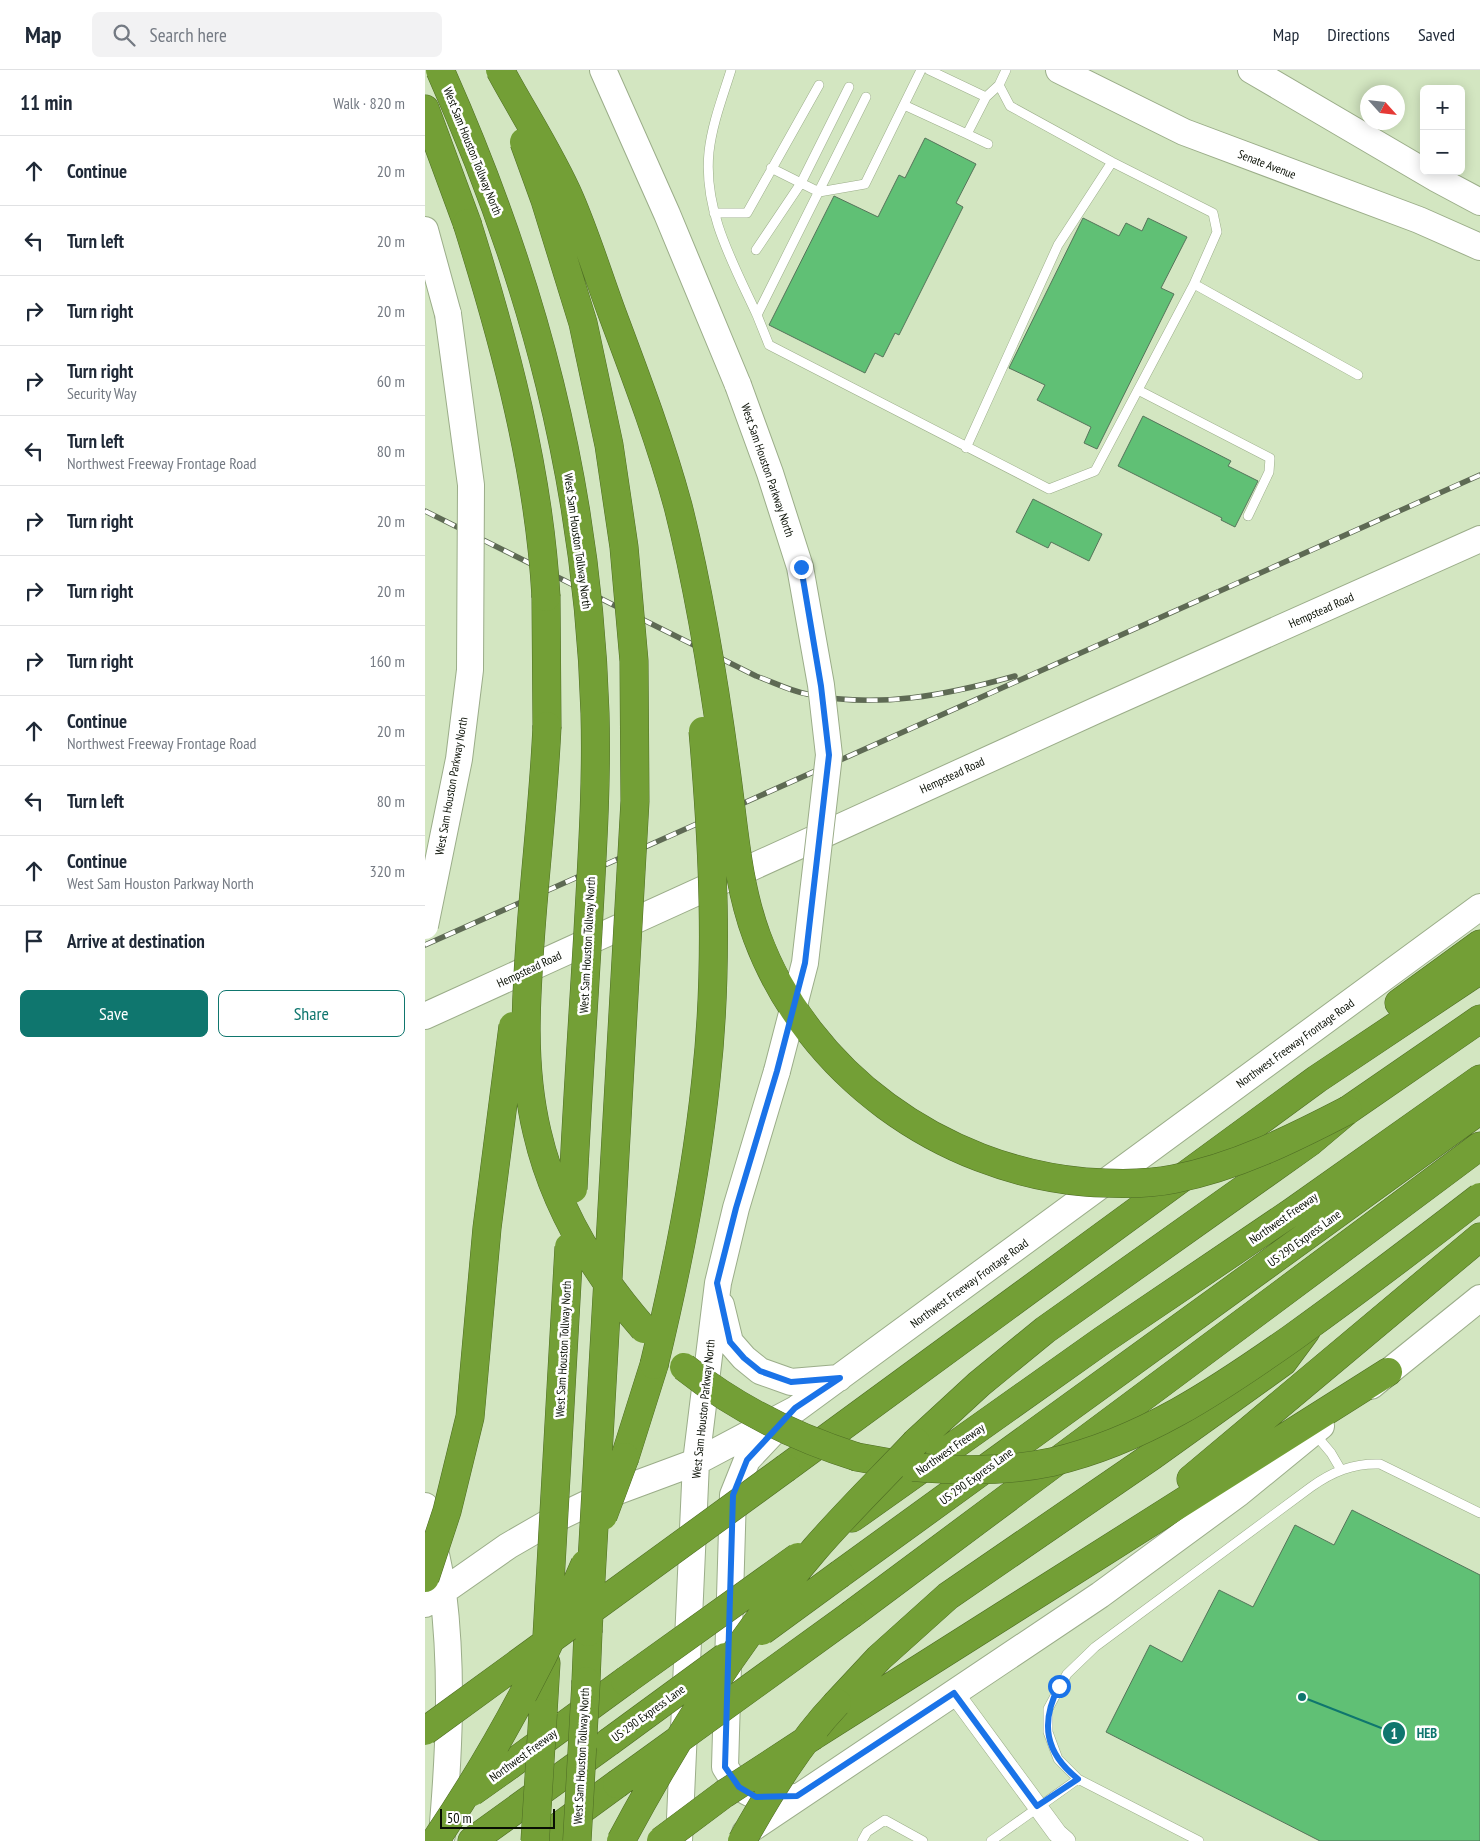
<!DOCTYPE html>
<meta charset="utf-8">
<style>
body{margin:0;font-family:"PT Sans Narrow",sans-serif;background:#f2f2f3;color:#1f2937}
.controls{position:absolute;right:15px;top:15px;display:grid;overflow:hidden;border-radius:8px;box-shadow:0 2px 12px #0003}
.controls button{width:45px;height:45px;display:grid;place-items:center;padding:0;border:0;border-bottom:1px solid #e0e1e3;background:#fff;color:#1f2937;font:25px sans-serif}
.compass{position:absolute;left:935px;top:15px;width:45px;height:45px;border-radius:50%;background:#fff;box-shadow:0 2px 12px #0003;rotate:117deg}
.scale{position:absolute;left:15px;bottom:12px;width:115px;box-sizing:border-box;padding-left:5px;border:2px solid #090f04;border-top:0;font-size:14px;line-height:18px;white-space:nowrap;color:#090f04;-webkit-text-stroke:4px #fff;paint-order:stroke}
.stop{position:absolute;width:15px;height:15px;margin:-11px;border:4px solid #1a73e8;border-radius:50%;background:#fff}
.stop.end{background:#1a73e8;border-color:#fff;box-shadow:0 1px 5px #0008}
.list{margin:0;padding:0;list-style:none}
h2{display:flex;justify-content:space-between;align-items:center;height:65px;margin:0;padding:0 20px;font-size:21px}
h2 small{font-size:16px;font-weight:400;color:#747a83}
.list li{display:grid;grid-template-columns:32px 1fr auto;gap:15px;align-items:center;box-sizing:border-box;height:70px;padding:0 20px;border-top:1px solid #e0e1e3}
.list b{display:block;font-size:19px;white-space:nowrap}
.list p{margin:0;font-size:16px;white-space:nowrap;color:#747a83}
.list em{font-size:16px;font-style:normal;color:#747a83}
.actions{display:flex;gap:10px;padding:15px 20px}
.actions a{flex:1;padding:11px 0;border:1px solid #0f766e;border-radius:8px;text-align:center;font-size:18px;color:#0f766e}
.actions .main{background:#0f766e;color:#fff}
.icon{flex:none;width:28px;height:28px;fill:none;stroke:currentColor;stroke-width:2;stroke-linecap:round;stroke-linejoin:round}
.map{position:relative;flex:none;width:1055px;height:1771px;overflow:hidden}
header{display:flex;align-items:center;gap:30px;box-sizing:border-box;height:70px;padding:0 25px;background:#fff;border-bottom:1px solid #e0e1e3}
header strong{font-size:24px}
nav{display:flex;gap:28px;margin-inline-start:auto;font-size:18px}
.search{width:350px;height:45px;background:#f2f2f3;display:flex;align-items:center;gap:12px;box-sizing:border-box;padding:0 18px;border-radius:8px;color:#747a83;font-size:19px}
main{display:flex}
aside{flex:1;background:#fff}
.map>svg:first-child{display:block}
</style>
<header>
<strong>Map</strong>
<div class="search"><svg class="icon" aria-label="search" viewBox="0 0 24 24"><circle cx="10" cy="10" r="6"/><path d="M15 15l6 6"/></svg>Search here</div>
<nav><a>Map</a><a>Directions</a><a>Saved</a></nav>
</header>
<main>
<aside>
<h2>11 min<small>Walk · 820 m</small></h2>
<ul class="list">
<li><svg class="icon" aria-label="ahead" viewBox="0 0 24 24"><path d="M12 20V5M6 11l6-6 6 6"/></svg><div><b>Continue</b></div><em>20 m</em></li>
<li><svg class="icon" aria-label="left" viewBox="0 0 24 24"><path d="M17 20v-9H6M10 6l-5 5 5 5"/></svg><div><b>Turn left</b></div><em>20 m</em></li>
<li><svg class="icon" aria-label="right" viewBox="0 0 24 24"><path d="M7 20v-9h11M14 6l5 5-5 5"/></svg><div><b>Turn right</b></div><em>20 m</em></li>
<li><svg class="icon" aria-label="right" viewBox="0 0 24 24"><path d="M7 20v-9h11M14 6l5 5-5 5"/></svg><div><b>Turn right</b><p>Security Way</p></div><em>60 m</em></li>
<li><svg class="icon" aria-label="left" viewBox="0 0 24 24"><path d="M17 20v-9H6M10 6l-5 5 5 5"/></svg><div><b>Turn left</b><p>Northwest Freeway Frontage Road</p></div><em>80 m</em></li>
<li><svg class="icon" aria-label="right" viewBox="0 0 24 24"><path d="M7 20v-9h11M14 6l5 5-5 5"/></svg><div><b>Turn right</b></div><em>20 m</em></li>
<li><svg class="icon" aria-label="right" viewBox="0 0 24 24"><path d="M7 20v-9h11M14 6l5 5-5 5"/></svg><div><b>Turn right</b></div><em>20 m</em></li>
<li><svg class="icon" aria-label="right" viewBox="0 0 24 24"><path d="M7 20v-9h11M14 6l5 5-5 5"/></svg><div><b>Turn right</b></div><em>160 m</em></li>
<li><svg class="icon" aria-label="ahead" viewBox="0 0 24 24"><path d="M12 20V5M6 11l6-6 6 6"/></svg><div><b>Continue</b><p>Northwest Freeway Frontage Road</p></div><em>20 m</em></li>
<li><svg class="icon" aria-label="left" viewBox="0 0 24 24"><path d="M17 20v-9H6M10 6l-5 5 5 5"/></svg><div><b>Turn left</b></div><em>80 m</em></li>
<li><svg class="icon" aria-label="ahead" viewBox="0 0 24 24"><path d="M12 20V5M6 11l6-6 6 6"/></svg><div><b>Continue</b><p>West Sam Houston Parkway North</p></div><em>320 m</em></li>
<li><svg class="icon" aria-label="arrive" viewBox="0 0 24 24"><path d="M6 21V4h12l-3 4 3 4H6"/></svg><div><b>Arrive at destination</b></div></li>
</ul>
<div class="actions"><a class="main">Save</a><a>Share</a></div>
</aside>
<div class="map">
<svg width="1055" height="1771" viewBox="0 0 1055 1771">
<rect width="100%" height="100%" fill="#d3e6c1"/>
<!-- building -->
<path fill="#60c075" stroke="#55745a" d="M500,68L551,94L531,133L538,137L474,265L470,263L458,287L450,283L440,303L344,255L409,126L453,147L474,105L480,108Z
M658,148L694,166L701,153L717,161L723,148L762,167L736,218L749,224L672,379L659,373L666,357L612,330L620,315L584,298Z
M718,346L806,391L803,396L833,411L810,457L796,450L797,448L693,396Z
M608,429L677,464L664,491L626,472L623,478L591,462Z
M927,1440L1055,1505V1771H895L681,1662L725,1575L757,1592L794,1520L828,1537L870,1455L909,1475Z"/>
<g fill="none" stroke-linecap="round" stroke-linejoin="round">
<defs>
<path id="service" d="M306,0C298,26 287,54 284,82C278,141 308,193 332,245
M504,0L561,27L574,15
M441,27L332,245L344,275L624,419L670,401L769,214L792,162L788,143L687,92L585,36L574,15L581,0
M479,35L542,64L561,27
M542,64L563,74
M346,98L394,122L440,114L496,0
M289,143H322L394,15
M331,180L376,113L424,17
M769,214L933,305
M713,320L845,388L844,402L823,446
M541,378L633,175L687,92
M890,1364L906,1383L916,1400
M437,1771L442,1762L460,1750L498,1771
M566,1771L653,1709
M774,1771L653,1709L633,1689L623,1662V1639L642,1604L670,1577L886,1417C907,1402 928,1393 955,1394L1055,1443"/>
<path id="minor" d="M529,1623L632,1763L641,1771"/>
<path id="secondary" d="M178,0L242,144L313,315
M634,0L759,62L994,150L1055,177
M826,0L1012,109L1055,132
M0,160L23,244
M0,946L672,640L1055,469
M296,1235L305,1272L319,1288L335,1301L366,1312L414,1308
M946,1316L1055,1228
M353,1357L322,1390L308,1425L300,1697C319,1728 328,1727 363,1726
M0,1436C6,1464 14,1493 18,1522C28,1603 24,1684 17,1765
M0,1534L83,1476L128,1450L174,1428L271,1392L371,1339L1055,837
M320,1763L675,1525L814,1423L896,1356
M254,1771L271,1392L293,1213L311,1138L352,1001"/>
<path id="motorway" d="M0,39L42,153
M121,527L122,656
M974,933L1055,874
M491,1372L554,1314L620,1260L885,1072L923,1040L1055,949
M200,1387L229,1295
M432,1387L488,1397
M361,1398L892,1009L1055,900
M766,1409L1055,1167
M427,1448L678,1270L867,1142L1055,1009
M415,1504L1055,1040
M427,1544L1055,1076
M161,1611L163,1562
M412,1633L454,1588L523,1526L727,1386L858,1292L881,1261
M118,1643L121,1593
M388,1666L963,1302
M85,1695L200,1611
M47,1771L184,1672
M114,1771L192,1714"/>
</defs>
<!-- service casing -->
<use href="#service" stroke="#9bad89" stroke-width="10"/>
<!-- minor casing -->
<use href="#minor" stroke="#9bad89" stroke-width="20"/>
<!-- secondary casing -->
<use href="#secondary" stroke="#9bad89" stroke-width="28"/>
<!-- motorway casing -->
<use href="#motorway" stroke="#4e6d24" stroke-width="29"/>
<!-- service -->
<use href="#service" stroke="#fff" stroke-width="9"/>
<!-- minor -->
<use href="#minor" stroke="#fff" stroke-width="19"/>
<!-- secondary -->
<use href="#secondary" stroke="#fff" stroke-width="26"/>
<!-- motorway -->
<use href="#motorway" stroke="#739f36" stroke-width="28"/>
<defs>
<path id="rail" d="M0,441L331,606C348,612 365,621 382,624C452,639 522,625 590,606
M0,875L1055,405"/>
</defs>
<!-- rail casing -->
<use href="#rail" stroke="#5e6a54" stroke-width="5.5"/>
<!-- rail -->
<use href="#rail" stroke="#fff" stroke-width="4" stroke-dasharray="11" stroke-linecap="butt"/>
<defs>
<path id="secondary-bridge" d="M313,315L345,403L375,497L396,615L404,685L380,893L352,1001
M0,856L34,689L45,600L46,415L23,244"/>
<path id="motorway-bridge" d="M15,0C108,208 163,415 170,643C172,716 167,788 163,861C158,947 152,1033 148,1119
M75,0C97,41 127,87 145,129C161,166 173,205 187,243C211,307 235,370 253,436C275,523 289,611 301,700C309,756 312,814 332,867C383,1004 516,1099 660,1112C689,1114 721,1115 749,1109C811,1097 867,1069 923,1040
M99,72L120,130L158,253L184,375L199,477L209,591L210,731L163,1562
M42,153C80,274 114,400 121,527
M122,656C119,724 111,791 106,859C101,927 96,995 112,1062C129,1136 169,1202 219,1259
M229,1295C252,1200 271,1106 281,1009C294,893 288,776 278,661
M259,1297C312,1339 368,1367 432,1387
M488,1397C534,1401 581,1402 627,1392C718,1371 793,1320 867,1268C931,1222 993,1175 1055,1127
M178,1446L200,1387
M0,1508L22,1441L45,1347L62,1158L88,956
M337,1561L415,1504
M122,1566L144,1177
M200,1611L373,1487
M0,1661L361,1398
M184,1672L300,1587
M192,1714L427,1544
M47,1722L85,1695
M10,1771C69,1684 119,1591 160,1494
M110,1771L118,1643
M152,1771L161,1611
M196,1771C251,1668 314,1568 390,1479C422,1442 458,1407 491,1372
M236,1771L299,1724L388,1666
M317,1771C344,1723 374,1673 412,1633"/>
</defs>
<!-- secondary-bridge casing -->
<use href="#secondary-bridge" stroke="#9bad89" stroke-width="28" stroke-linecap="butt"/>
<!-- motorway-bridge casing -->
<use href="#motorway-bridge" stroke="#4e6d24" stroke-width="29" stroke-linecap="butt"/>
<!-- secondary-bridge -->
<use href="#secondary-bridge" stroke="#fff" stroke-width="26"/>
<!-- motorway-bridge -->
<use href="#motorway-bridge" stroke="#739f36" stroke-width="28"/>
</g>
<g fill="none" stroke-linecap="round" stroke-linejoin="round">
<!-- route -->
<path stroke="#1a73e8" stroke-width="6" d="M376,497L396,616L404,685L380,893L352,1001L311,1138L292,1213L305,1272L319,1288L335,1301L366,1312L415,1308L370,1338L322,1390L308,1425L300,1697L314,1717L331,1727L372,1726L529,1623L612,1736L653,1709C620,1683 615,1653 634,1616"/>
</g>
<g text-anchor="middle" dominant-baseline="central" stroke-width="5" stroke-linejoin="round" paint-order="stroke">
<!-- street labels -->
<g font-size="12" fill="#090f04" stroke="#fff">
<text transform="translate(48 81) rotate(68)">West Sam Houston Tollway North</text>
<text transform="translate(842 94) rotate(21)">Senate Avenue</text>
<text transform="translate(343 400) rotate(71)">West Sam Houston Parkway North</text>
<text transform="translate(153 471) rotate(82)">West Sam Houston Tollway North</text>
<text transform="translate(896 540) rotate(-24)">Hempstead Road</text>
<text transform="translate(527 705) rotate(-25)">Hempstead Road</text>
<text transform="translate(26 716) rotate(-80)">West Sam Houston Parkway North</text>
<text transform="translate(162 875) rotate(-87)">West Sam Houston Tollway North</text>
<text transform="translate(104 899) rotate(-25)">Hempstead Road</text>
<text transform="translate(870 973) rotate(-36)">Northwest Freeway Frontage Road</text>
<text transform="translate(858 1148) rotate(-35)">Northwest Freeway</text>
<text transform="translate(879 1168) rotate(-36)">US 290 Express Lane</text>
<text transform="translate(544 1213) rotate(-36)">Northwest Freeway Frontage Road</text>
<text transform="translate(138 1279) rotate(-87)">West Sam Houston Tollway North</text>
<text transform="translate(278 1339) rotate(-84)">West Sam Houston Parkway North</text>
<text transform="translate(525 1379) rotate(-35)">Northwest Freeway</text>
<text transform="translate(551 1406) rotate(-36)">US 290 Express Lane</text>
<text transform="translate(223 1643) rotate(-36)">US 290 Express Lane</text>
<text transform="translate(98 1685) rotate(-36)">Northwest Freeway</text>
<text transform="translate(156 1686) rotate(-87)">West Sam Houston Tollway North</text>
</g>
</g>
<!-- callouts -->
<path fill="none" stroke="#0f766e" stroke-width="2" d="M877 1627L969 1663"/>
<g fill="#0f766e" stroke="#fff" stroke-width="2">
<circle cx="877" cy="1627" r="5"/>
<circle cx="969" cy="1663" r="12"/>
</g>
<g font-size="15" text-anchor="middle" font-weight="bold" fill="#fff">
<text x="969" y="1669">1</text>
</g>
<g font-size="14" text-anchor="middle" font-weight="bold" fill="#0f766e" stroke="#fff" stroke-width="5" stroke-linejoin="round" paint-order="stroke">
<text x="1002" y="1668">HEB</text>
</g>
</svg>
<div class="controls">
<button>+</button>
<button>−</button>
</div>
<svg class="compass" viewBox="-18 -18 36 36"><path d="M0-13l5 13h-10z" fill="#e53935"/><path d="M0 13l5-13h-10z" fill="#747a83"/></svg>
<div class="scale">50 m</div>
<div class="stop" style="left:634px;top:1616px"></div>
<div class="stop end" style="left:376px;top:497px"></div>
</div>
</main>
